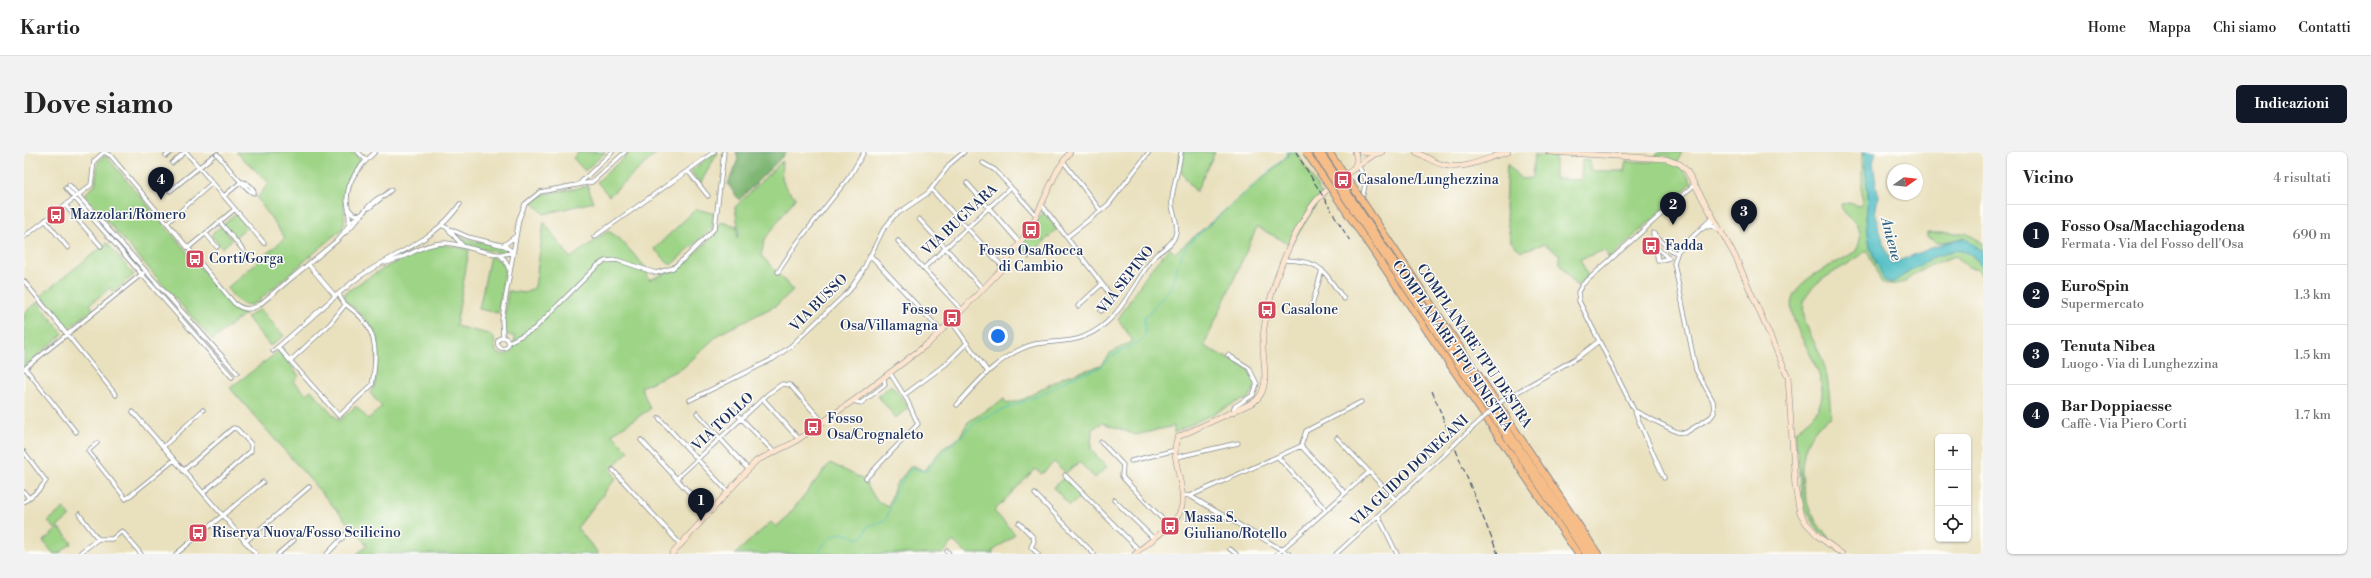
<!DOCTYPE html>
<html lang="it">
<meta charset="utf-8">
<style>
body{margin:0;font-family:"Libre Bodoni",serif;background:#f2f2f2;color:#222}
.controls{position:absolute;right:12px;bottom:12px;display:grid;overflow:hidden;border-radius:6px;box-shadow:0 1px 3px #0004}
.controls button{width:36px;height:36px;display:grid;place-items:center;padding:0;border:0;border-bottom:1px solid #e0e0e0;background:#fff;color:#222;font:20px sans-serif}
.compass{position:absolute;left:1863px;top:12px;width:36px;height:36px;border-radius:50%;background:#fff;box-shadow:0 1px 3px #0004;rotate:75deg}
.you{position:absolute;left:974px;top:184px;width:14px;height:14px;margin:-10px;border:3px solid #fff;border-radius:50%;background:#1a73e8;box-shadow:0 0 0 6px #1a73e833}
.badge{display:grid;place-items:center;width:26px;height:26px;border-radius:50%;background:#111827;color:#fff;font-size:13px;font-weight:700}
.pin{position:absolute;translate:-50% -33px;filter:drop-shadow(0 1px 2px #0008)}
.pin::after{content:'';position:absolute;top:21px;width:14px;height:12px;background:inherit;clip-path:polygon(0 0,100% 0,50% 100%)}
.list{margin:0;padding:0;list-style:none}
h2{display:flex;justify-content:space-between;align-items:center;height:52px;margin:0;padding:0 16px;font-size:17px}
h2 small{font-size:13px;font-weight:400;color:#767676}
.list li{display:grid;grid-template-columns:26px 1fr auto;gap:12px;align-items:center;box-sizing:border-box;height:60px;padding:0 16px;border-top:1px solid #e0e0e0}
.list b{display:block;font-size:15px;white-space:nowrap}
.list p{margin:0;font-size:13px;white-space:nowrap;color:#767676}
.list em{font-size:13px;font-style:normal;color:#767676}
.icon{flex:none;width:22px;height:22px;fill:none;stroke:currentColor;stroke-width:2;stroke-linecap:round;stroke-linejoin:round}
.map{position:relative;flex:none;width:1959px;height:402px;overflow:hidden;border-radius:6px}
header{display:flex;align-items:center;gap:24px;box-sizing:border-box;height:56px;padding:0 20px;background:#fff;border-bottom:1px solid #e0e0e0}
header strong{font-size:19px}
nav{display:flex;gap:22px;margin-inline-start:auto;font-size:14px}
.intro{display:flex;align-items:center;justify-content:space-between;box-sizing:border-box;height:96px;padding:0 24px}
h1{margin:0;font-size:28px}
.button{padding:10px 18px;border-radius:6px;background:#111827;color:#fff;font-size:14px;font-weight:700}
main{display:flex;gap:24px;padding:0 24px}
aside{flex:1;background:#fff;border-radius:6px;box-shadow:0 1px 3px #0004}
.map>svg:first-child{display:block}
</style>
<header>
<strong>Kartio</strong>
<nav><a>Home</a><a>Mappa</a><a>Chi siamo</a><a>Contatti</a></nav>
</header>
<div class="intro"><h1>Dove siamo</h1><a class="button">Indicazioni</a></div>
<main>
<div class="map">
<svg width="1959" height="402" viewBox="0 0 1959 402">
<rect width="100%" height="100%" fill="#fdfcf7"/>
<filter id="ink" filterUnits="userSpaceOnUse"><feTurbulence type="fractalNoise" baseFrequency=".025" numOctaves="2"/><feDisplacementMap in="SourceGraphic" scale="8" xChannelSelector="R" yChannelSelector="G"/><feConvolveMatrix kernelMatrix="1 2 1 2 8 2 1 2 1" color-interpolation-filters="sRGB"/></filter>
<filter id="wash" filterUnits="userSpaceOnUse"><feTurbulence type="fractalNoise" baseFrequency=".012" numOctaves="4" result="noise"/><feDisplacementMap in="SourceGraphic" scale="16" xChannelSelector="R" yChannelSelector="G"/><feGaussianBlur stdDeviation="0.9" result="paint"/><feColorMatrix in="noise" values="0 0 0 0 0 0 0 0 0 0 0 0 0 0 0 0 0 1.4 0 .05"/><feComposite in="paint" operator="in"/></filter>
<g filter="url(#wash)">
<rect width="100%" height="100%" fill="#e9e0bd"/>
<!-- green -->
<path fill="#9ed486" stroke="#5c8272" d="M212,0H330L336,8C328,20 322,31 320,46C319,58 323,66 318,77L233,150C219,159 211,146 203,136L261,86L233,46L245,31Z
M555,0H582L561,19L549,6Z
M606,0H634L585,44L573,30Z
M692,0H694L676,32L667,19Z
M1156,0H1191L1172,40L1155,17Z
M1262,0H1272L1298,43L1267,93L1233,75L1180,194L1224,217L1232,233L1224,247L1213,250L1150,281V274L1112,283L1079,271L1068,277L1067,298L1083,315L1071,326L1055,310L1042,321L1030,310L1018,322L1011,317L970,359L991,382L968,400L970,402H943L929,389L919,402H711L747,370L752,375L762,366L806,311L839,327L853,349L864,355L871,334L886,315H892L900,319L918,297L935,286L944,270L980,247L983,252L1000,247L1039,225L1076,214L1086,201L1109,189L1094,167L1126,118L1145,96L1151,101L1264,4Z
M1634,0H1658L1651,12L1660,18L1668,31L1585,107L1581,98L1556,107L1564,124L1552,134L1536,111L1535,102L1520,92L1497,99L1487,90L1481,57L1483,12L1497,27L1508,26L1510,3L1531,4V27L1557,28L1558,7L1566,8V19H1600L1602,9L1628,10Z
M1838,0H1840L1844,43L1842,66L1846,95L1852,111L1881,123C1895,112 1928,90 1946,102C1951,105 1955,111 1959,115V125L1955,117L1944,115L1932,104C1922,107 1911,111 1902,115C1886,124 1877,138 1857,130L1843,98C1828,112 1800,123 1788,136C1764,161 1797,193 1802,220C1805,235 1806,250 1807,265C1766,287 1773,349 1800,380C1804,385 1809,389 1814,393L1795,380L1778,351L1771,279C1780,271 1792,263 1796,252C1810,218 1752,167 1771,140C1784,121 1813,112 1832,99C1847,70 1817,66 1817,52L1825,51L1835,54L1838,52Z
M80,4L83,5L210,156L222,161L188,188L60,43L71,33L74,10Z
M758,9C757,26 757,35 772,45L741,87L737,103L769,138L753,153L695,182L659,216L617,235L626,257L588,282L605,299L586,317L592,326L553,376L575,402H333L343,393L206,236L255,199L275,224L270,229L282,242L287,238L315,269L332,254L344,267L358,255L346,241L351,233L354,186L350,178L335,160L321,149L320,142C338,128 396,93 418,93C427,93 437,96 445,98L432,174L465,182L470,186L472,200C485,208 490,196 491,185L482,182L479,176L484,139L501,141L511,135L520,70L546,106L584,79L595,86L622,116L625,128L653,117L690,84L696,70L713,74V86L715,80L711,55Z
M564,34L569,50L520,62L508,50L517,43Z
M672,57L689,61L688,76L647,113L630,97Z
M1020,59L1033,77L1006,104L998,93Z
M211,62L223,75L210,86L199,73Z
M197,74L208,88L198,96L187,83Z
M1903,81H1942L1959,91V99L1940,86L1914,91L1903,85Z
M434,82C449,94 471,88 485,100L480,102L442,93L434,86Z
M83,91L110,123L89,140L86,136L66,152L69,157L44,177L17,143Z
M466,104L477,109L481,118L474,161L455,157Z
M14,150L39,182L0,215V161Z
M236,157L260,184L246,194L223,165Z
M867,233L885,255L872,266L854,244Z
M1041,325L1058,343L1046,354L1029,335Z
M40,356L46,364L31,377L24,369Z
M35,376L48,391L35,402H30L19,389Z"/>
<!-- forest -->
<path fill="#7eb673" stroke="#4c7268" d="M712,0H763L715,48L704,32L714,7Z"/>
<!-- water -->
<path fill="#4ebdc3" stroke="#347690" d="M1840,0H1852L1849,11L1854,44L1851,64L1867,112L1920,91L1940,86L1959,99V115C1955,111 1951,105 1946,102C1926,88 1886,120 1868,131L1860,128L1846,95L1842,66L1844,43Z"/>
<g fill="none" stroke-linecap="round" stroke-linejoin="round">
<!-- stream -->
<path stroke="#4ebdc3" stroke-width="1" d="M794,402C798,392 811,378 823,382C827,383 830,386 834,387L839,384L844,374L862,368L872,338L886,318L890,317L903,319L917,302L956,267L1016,243L1046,226L1073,217L1088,204L1119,188L1121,184L1120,166L1147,135L1158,101L1166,90L1267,0"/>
</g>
</g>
<g filter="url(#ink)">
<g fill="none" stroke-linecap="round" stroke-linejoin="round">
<defs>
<path id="street" d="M80,0L87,4L210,151C218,158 226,159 235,153L316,86L327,69L339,62
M162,0L240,91
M334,0L342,8
M193,2C199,9 224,41 230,41C230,36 222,29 217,30
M142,4L147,0
M1039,9L1077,59
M148,11L161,0
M959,11L971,18L1013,64
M1334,14L1342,27L1339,43
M664,19L684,44
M943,31L996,91
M45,33L213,221
M554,33L588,0
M42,36L208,225
M907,37L979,115
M146,39L189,4
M200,44L217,30
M41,53L77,94
M1018,53L1088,145L1089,149L1077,159
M345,56L367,38
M325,57L329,62L336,63
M895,67L959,137
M21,68L44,96
M196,70L220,99
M143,71L188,31
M325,71C326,63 324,56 323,48C323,27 336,14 351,0
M1683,75L1689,74L1695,78
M423,76L439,94
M1678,77L1691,68
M321,81C331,73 349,44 360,44
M182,82L193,95
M0,85L67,33L70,9L80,0
M570,85L690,0
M1043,85L1085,52L1125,0
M874,89L938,158
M480,93L492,84
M1631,94L1644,106
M164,96L211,57
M476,103L481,108L485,117
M846,103L917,179
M1645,106L1634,109L1629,81L1646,98L1653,101
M1260,108C1299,109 1298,118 1320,147
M361,111C382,107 400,90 422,91C441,92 473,108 489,100L481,94L444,85L419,74
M284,112L311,144
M900,116L986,36
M754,120L773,91L826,24L840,0
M0,129L92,243
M1054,154L1078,132
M1287,157L1298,118
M927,169L964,220
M479,185L478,167L495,67L501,52L516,40L568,30L601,0
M473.5 191a5.5 5.5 0 1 1 11 0a5.5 5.5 0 1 1-11 0Z
M485,190L510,177L574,113L581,109L593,108L632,121L649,116L662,105L691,76L700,0
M254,195L315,264L348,233C353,204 355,179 330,159C323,153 317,151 315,141
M249,199C278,175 305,148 335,125C371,100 410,90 436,52
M1204,203L1225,216L1233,232L1229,243L1210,255L1209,261
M266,209L306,172L321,153
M1,216L52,280
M0,217L119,121
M880,243L922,212L942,192
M739,247L775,287
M666,248L749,207L767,194L825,139L838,120L859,78L870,64L904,41L927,11L940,0
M829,249L837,251L861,233L860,225
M1478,249L1554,205L1575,189
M933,253C954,229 979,200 1011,192C1027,189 1044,191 1059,185C1097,170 1107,134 1130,105C1137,97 1148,94 1151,84C1155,73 1150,64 1148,54C1146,40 1156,16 1157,0
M708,257L750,300
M1611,259L1653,280L1661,281L1687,265L1690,261L1689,249L1672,218L1650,111L1654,99L1689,65
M109,260L232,402
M673,261L724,317
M635,266L704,340
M1313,286L1371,347
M1436,287L1456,269
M617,288L685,362
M1077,290L1099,313L1098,324L1100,327L1144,373
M73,291L64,299L102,347L150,308
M1277,294L1321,341
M139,295L179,258
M0,300L22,329L15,338L0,350
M1153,305L1214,291
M1254,305L1301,357
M1107,309L1152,298
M589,318L657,393
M159,319L209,276L213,277L227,292V299L179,341
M1041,323L1115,398
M842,326L894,272L883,248L866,221
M1640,326L1610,258L1555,149L1554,140L1558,133L1671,32
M652,327L744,242L758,232L766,233L799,270
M0,340L5,346
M1011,342L1070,402
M1158,343L1166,344L1265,402
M1166,344L1277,294L1282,279L1337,250
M1090,348L1129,386
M55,362L74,387L57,400L59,402
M1354,363L1373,402
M995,371L1009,385L1010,389L1007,395L1014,402
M74,387H88L98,379L117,402
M221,390L285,335
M1206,397L1212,402
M923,399L925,402
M152,402L239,330
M254,402L270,388
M303,402L323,381
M1253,402L1345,320
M1312,402L1420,303"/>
<path id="secondary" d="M1337,0L1351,2L1358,0
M1392,0C1401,4 1410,11 1420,13C1442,19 1464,5 1484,0
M1525,0L1642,7L1656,12L1663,19L1712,106L1764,225L1771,335L1776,361L1782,371L1795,385L1818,402
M1330,16L1333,8L1331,0
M648,402L732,309L769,291L833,246L906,190L951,145L976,119L1007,75L1033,19L1046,0
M1111,402C1123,391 1147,376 1155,362C1167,340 1143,306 1154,285L1230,250C1249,236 1237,207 1239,187C1240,163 1252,125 1262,102C1269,86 1281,62 1292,49C1309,30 1331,16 1351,2"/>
<path id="highway" d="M1339,50L1574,402
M1333,55L1567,402
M1329,57L1562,402
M1324,62L1554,402"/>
</defs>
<!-- street casing -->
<use href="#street" stroke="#82888e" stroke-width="5"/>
<!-- secondary casing -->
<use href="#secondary" stroke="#82888e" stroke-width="6"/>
<!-- highway casing -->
<use href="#highway" stroke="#82888e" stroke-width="8"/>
<!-- street -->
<use href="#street" stroke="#fff" stroke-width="3.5"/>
<!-- secondary -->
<use href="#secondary" stroke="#fce5cf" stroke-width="5"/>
<!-- highway -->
<use href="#highway" stroke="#f7bd88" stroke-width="6"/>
<!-- rail -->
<path stroke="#1b2f5e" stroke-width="1" stroke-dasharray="6 3" stroke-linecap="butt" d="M1272,0L1326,89
M1408,239L1474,402"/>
<defs>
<path id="street-bridge" d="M1456,269L1478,249
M1420,303L1436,287"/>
<path id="highway-bridge" d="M1282,0L1324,62
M1291,0L1329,57
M1296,0L1333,55
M1305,0L1339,50"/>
</defs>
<!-- street-bridge casing -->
<use href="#street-bridge" stroke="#82888e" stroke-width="5" stroke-linecap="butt"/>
<!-- highway-bridge casing -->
<use href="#highway-bridge" stroke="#82888e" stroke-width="8" stroke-linecap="butt"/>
<!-- street-bridge -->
<use href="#street-bridge" stroke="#fff" stroke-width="3.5"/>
<!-- highway-bridge -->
<use href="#highway-bridge" stroke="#f7bd88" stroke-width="6"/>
</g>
</g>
<!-- icons -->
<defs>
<symbol id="bus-square" viewBox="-11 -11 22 22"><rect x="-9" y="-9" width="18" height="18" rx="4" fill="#d1495b" stroke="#fdfcf7"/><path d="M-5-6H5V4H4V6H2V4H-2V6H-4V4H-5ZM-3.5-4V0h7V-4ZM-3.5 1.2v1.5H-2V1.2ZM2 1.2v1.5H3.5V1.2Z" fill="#fff"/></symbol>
</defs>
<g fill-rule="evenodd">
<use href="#bus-square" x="1308" y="17" width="22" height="22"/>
<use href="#bus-square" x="21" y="52" width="22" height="22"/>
<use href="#bus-square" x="996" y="67" width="22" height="22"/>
<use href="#bus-square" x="1616" y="83" width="22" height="22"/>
<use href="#bus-square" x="160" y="96" width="22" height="22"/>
<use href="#bus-square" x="1232" y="147" width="22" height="22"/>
<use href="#bus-square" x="917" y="155" width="22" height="22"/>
<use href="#bus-square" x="778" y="264" width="22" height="22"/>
<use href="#bus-square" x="1135" y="363" width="22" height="22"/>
<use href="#bus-square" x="163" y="370" width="22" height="22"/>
</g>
<g text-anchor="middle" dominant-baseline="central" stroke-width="3" stroke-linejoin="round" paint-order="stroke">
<!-- poi labels -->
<g font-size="14" fill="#1b2f5e" stroke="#fdfcf7" text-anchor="start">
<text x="1333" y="28">Casalone/Lunghezzina</text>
<text x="46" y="63">Mazzolari/Romero</text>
<text x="1641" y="94">Fadda</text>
<text x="1007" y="99" text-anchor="middle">Fosso Osa/Rocca<tspan x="1007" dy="16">di Cambio</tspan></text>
<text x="185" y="107">Corti/Gorga</text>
<text x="914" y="158" text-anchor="end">Fosso<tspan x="914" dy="16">Osa/Villamagna</tspan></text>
<text x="1257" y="158">Casalone</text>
<text x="803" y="267">Fosso<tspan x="803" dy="16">Osa/Crognaleto</tspan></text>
<text x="1160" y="366">Massa S.<tspan x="1160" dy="16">Giuliano/Rotello</tspan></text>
<text x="188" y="381">Riserva Nuova/Fosso Scilicino</text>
</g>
<!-- street labels -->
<g font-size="14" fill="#1b2f5e" stroke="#fdfcf7">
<text transform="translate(936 68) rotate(-43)">VIA BUGNARA</text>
<text transform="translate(1102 128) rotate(-52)">VIA SEPINO</text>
<text transform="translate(795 151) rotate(-45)">VIA BUSSO</text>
<text transform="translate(1428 194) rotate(56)">COMPLANARE TPU SINISTRA</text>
<text transform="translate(1450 194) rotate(56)">COMPLANARE TPU DESTRA</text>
<text transform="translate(699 270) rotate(-43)">VIA TOLLO</text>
<text transform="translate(1386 319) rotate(-43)">VIA GUIDO DONEGANI</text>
</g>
<!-- water labels -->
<g font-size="15" font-style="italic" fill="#2d6181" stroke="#fdfcf7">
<text transform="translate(1867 87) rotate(75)">Aniene</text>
</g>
</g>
</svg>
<div class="controls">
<button>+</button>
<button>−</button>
<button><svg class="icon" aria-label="locate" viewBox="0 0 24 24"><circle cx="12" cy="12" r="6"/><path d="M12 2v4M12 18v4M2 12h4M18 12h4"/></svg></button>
</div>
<svg class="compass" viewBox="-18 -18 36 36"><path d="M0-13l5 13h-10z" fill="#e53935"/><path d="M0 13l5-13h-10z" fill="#767676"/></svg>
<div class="you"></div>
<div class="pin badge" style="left:677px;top:369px">1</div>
<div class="pin badge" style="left:1649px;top:73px">2</div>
<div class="pin badge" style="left:1720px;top:80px">3</div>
<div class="pin badge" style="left:137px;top:48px">4</div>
</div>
<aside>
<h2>Vicino<small>4 risultati</small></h2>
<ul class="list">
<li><span class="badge">1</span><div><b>Fosso Osa/Macchiagodena</b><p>Fermata · Via del Fosso dell'Osa</p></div><em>690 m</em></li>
<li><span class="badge">2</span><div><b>EuroSpin</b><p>Supermercato</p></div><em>1.3 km</em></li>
<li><span class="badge">3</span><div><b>Tenuta Nibea</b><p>Luogo · Via di Lunghezzina</p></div><em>1.5 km</em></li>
<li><span class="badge">4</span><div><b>Bar Doppiaesse</b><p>Caffè · Via Piero Corti</p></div><em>1.7 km</em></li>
</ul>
</aside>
</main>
